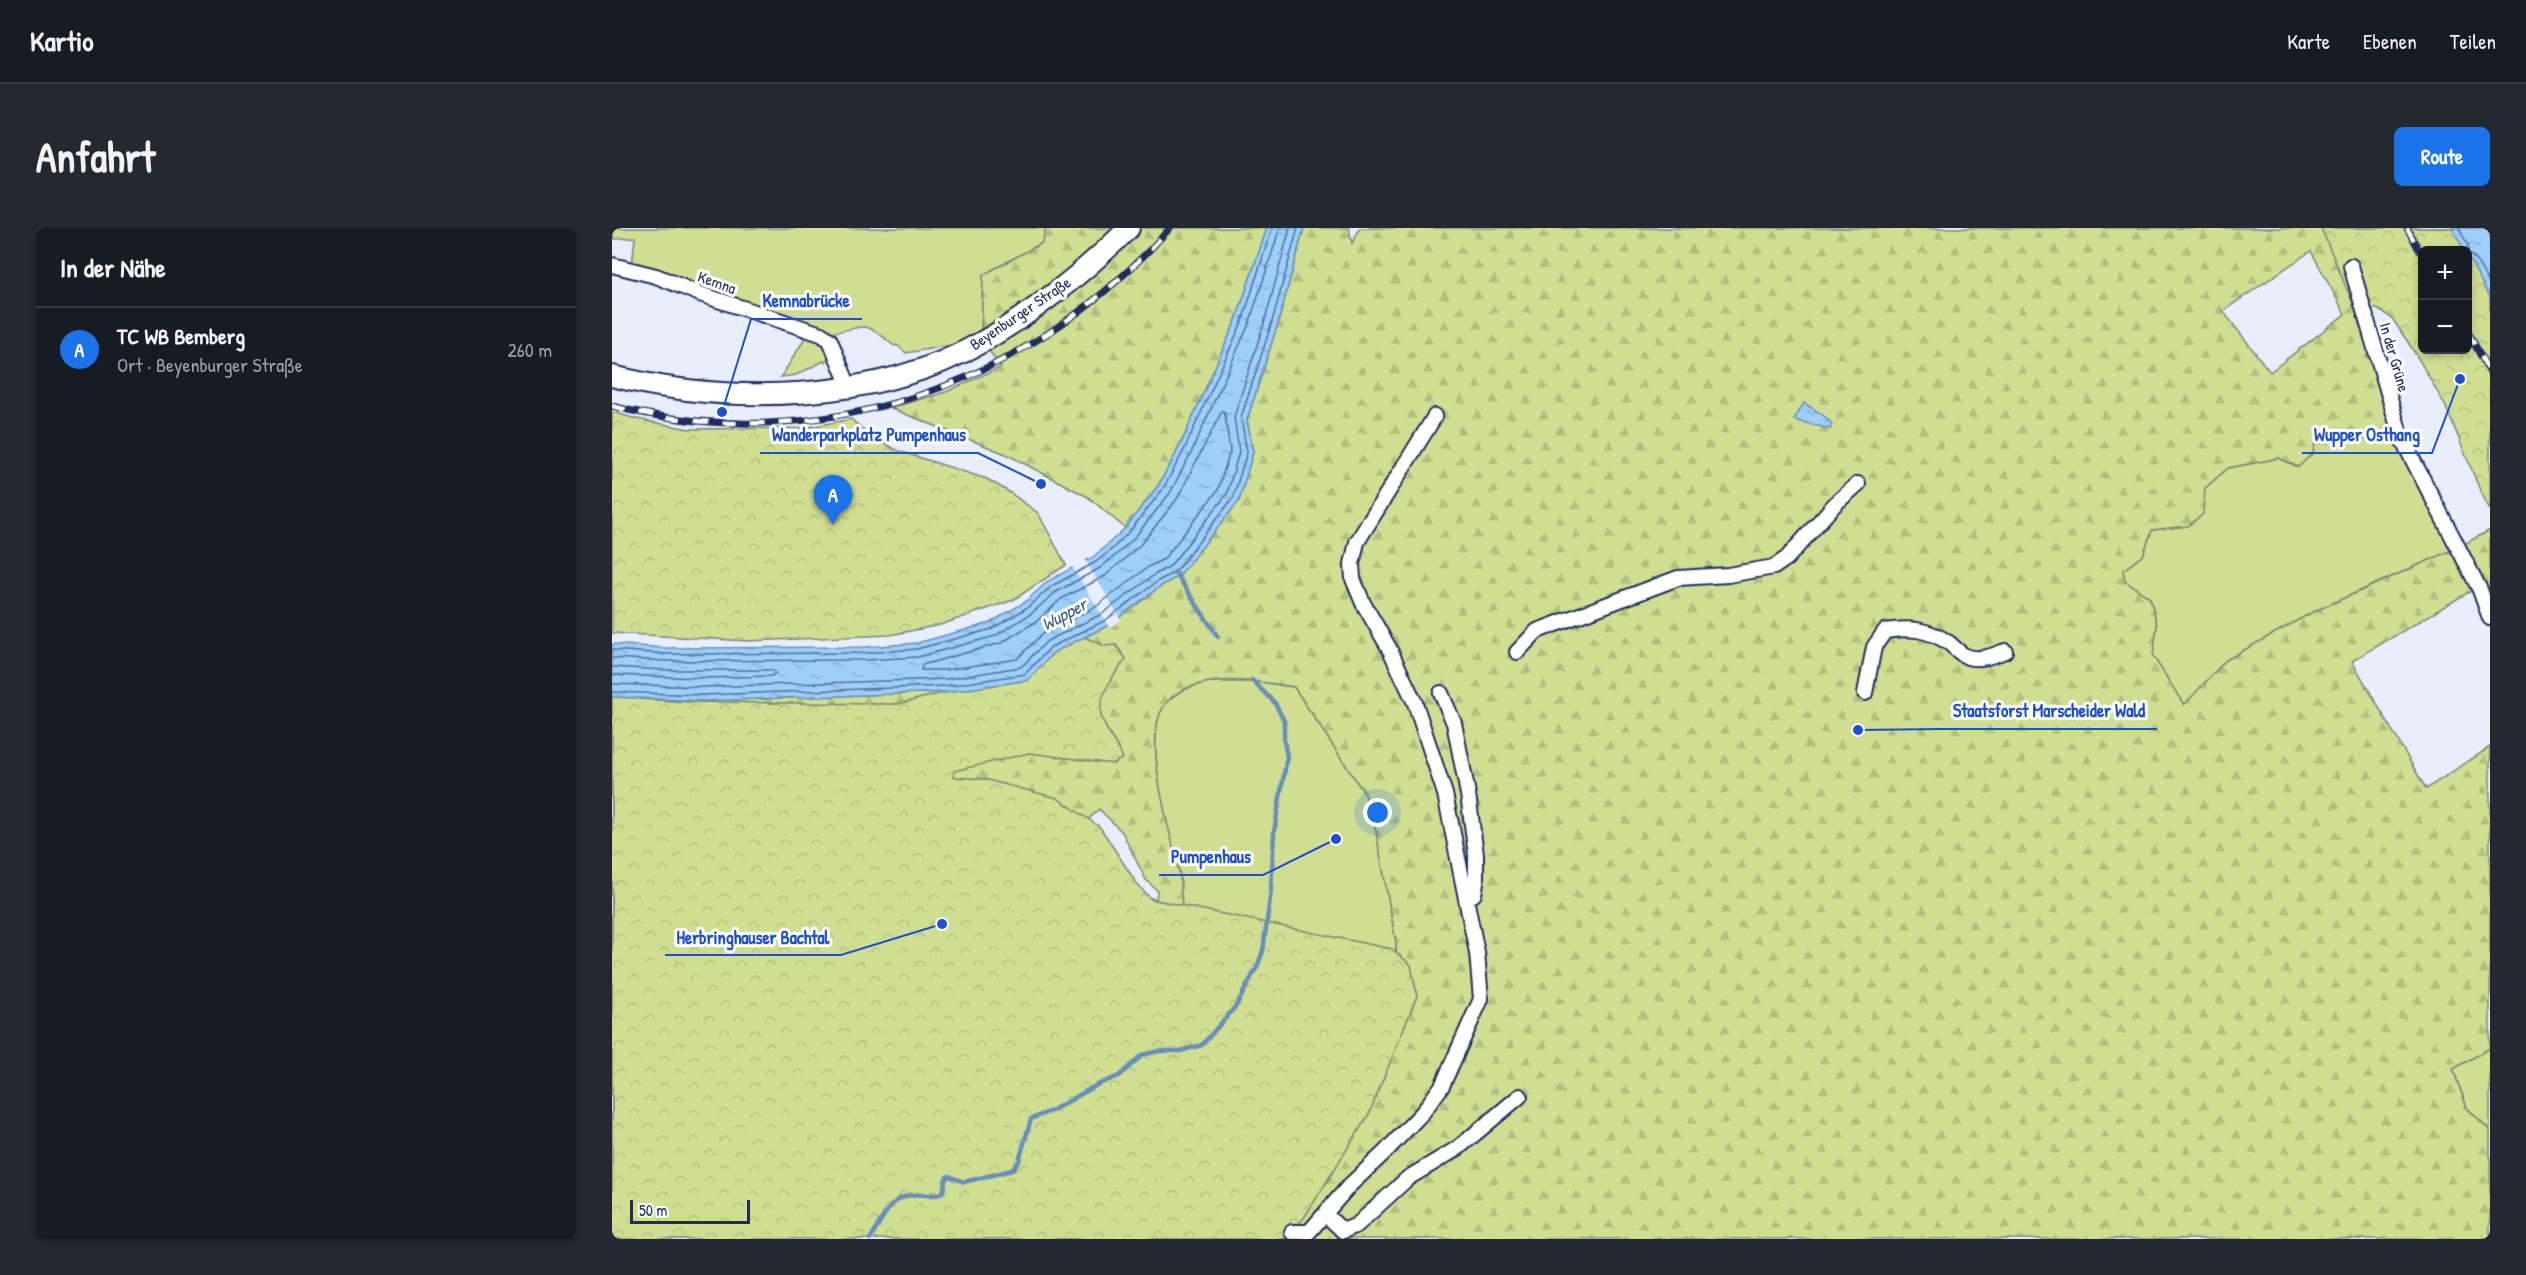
<!DOCTYPE html>
<html lang="de">
<meta charset="utf-8">
<style>
body{margin:0;font-family:"Patrick Hand",sans-serif;background:#242831;color:#f1f3f6}
.controls{position:absolute;right:18px;top:18px;display:grid;overflow:hidden;border-radius:9px;box-shadow:0 3px 9px #0003}
.controls button{width:54px;height:54px;display:grid;place-items:center;padding:0;border:0;border-bottom:2px solid #363941;background:#171b24;color:#f1f3f6;font:30px sans-serif}
.scale{position:absolute;left:18px;bottom:15px;width:120px;box-sizing:border-box;padding-left:6px;border:3px solid #1b2f5e;border-top:0;font-size:16px;line-height:21px;white-space:nowrap;color:#1b2f5e;-webkit-text-stroke:4px #fff;paint-order:stroke}
.you{position:absolute;left:766px;top:585px;width:21px;height:21px;margin:-15px;border:4px solid #fff;border-radius:50%;background:#1a73e8;box-shadow:0 0 0 9px #1a73e833}
.badge{display:grid;place-items:center;width:39px;height:39px;border-radius:50%;background:#1a73e8;color:#fff;font-size:20px;font-weight:700}
.pin{position:absolute;translate:-50% -50px;filter:drop-shadow(0 2px 3px #0008)}
.pin::after{content:'';position:absolute;top:32px;width:21px;height:18px;background:inherit;clip-path:polygon(0 0,100% 0,50% 100%)}
.list{margin:0;padding:0;list-style:none}
h2{display:flex;justify-content:space-between;align-items:center;height:78px;margin:0;padding:0 24px;font-size:26px}
h2 small{font-size:20px;font-weight:400;color:#9ea1a6}
.list li{display:grid;grid-template-columns:39px 1fr auto;gap:18px;align-items:center;box-sizing:border-box;height:84px;padding:0 24px;border-top:2px solid #363941}
.list b{display:block;font-size:22px;white-space:nowrap}
.list p{margin:0;font-size:20px;white-space:nowrap;color:#9ea1a6}
.list em{font-size:20px;font-style:normal;color:#9ea1a6}
.map{position:relative;flex:none;width:1878px;height:1011px;overflow:hidden;border-radius:9px}
header{display:flex;align-items:center;gap:36px;box-sizing:border-box;height:84px;padding:0 30px;background:#171b24;border-bottom:2px solid #363941}
header strong{font-size:28px}
nav{display:flex;gap:33px;margin-inline-start:auto;font-size:21px}
.intro{display:flex;align-items:center;justify-content:space-between;box-sizing:border-box;height:144px;padding:0 36px}
h1{margin:0;font-size:42px}
.button{padding:15px 27px;border-radius:9px;background:#1a73e8;color:#fff;font-size:21px;font-weight:700}
main{display:flex;gap:36px;padding:0 36px}
aside{flex:1;background:#171b24;border-radius:9px;box-shadow:0 3px 9px #0003}
.map>svg:first-child{display:block}
</style>
<header>
<strong>Kartio</strong>
<nav><a>Karte</a><a>Ebenen</a><a>Teilen</a></nav>
</header>
<div class="intro"><h1>Anfahrt</h1><a class="button">Route</a></div>
<main>
<aside>
<h2>In der Nähe<small></small></h2>
<ul class="list">
<li><span class="badge">A</span><div><b>TC WB Bemberg</b><p>Ort · Beyenburger Straße</p></div><em>260 m</em></li>
</ul>
</aside>
<div class="map">
<svg width="1878" height="1011" viewBox="0 0 1878 1011">
<defs>
<pattern id="forest-firs" width="22" height="20" patternUnits="userSpaceOnUse" patternTransform="scale(1.5)"><rect width="22" height="20" fill="#cfde91"/><path d="M5 1l3.5 6h-7zM16 11l3.5 6h-7z" fill="#b1bf7f"/></pattern>
<pattern id="park-crowns" width="20" height="18" patternUnits="userSpaceOnUse" patternTransform="scale(1.5)"><rect width="20" height="18" fill="#cfde91"/><path d="M2 6a3 3 0 1 1 6 0M12 15a3 3 0 1 1 6 0" fill="none" stroke="#b1bf7f"/></pattern>
<pattern id="water-ripples" width="26" height="14" patternUnits="userSpaceOnUse" patternTransform="scale(1.5)"><rect width="26" height="14" fill="#9ccff9"/><path d="M2 4q2-2 4 0t4 0M15 11q2-2 4 0t4 0" fill="none" stroke="#86b2d8"/></pattern>
</defs>
<rect width="100%" height="100%" fill="#e9eefd"/>
<filter id="ink" filterUnits="userSpaceOnUse"><feTurbulence type="fractalNoise" baseFrequency=".0167" numOctaves="2"/><feDisplacementMap in="SourceGraphic" scale="12" xChannelSelector="R" yChannelSelector="G"/><feConvolveMatrix kernelMatrix="1 2 1 2 8 2 1 2 1" color-interpolation-filters="sRGB"/></filter>
<g filter="url(#ink)">
<!-- grass -->
<path fill="#cfde91" stroke="#758678" stroke-width="1.5" d="M0,0H434L430,15L371,47L369,112L294,125L285,117L282,118C245,85 253,105 212,104L20,38L23,9L2,11Z
M189,105L212,114C216,121 218,127 214,135L212,133L184,147L169,149L192,112Z
M1756,210L1778,214L1790,210L1847,319L1701,384L1614,432L1572,478L1541,428L1545,397L1538,370L1513,353L1511,342L1531,327L1540,302L1575,298L1593,260L1616,240L1667,230L1686,239L1702,216Z
M597,454H650L682,459L753,566L764,603L784,714L787,794L138,1011L430,829L568,647C558,610 530,510 552,477C563,463 580,458 597,454Z
M1878,820V902L1855,880L1841,841Z"/>
<!-- forest -->
<path fill="url(#forest-firs)" stroke="#758678" stroke-width="1.5" fill-rule="evenodd" d="M434,0H655L624,92L567,220L546,258L513,300L476,269L394,226L278,180L334,164L389,139L369,112L371,47L430,15Z
M692,0H737L740,15L748,0H1840L1810,22L1739,33L1790,210L1778,215L1756,210L1703,216L1701,225L1686,239L1667,230L1616,240L1593,260L1591,286L1576,298L1540,302L1531,327L1511,342L1513,353L1538,370L1545,397L1541,428L1572,477L1614,432L1701,384L1847,319L1878,302V365L1862,361L1740,433L1814,561L1878,519V820L1841,841L1855,880L1878,902V1011H281L787,793L784,714L764,603L753,566L682,459C646,453 576,442 552,478C529,512 559,606 567,644C570,657 569,672 570,685L0,1011V469L92,473L335,464L416,452L442,424L497,397L549,358L567,348L627,273L641,224L635,192L666,95ZM1699,23L1733,86L1658,144L1611,83ZM487,581L510,604L534,652L545,662L544,671L529,668L462,606Z"/>
<!-- park -->
<path fill="url(#park-crowns)" stroke="#758678" stroke-width="1.5" fill-rule="evenodd" d="M1709,0H1859L1878,34V282L1868,262L1833,177L1803,125L1780,90L1765,81L1743,80ZM1810,22H1856V122H1810Z
M0,184L25,191L77,201L192,200L239,191L261,210L287,223L375,251L397,264L426,285L454,337L401,372L328,397L278,407L136,413L0,405Z
M472,409L493,418L504,417L514,431C503,445 486,467 489,487C491,498 506,519 511,530L501,536L417,525L342,543V549L372,551L445,570L488,599L525,656L539,671L780,721L799,737L805,768L757,886L692,990L672,1011H0V466L28,471L77,474L286,476L335,464L416,452L442,424Z"/>
<!-- water -->
<path fill="url(#water-ripples)" stroke="#688fbb" stroke-width="1.5" d="M655,0H692L666,95L635,192L641,224L627,273L567,348L549,358L497,397L442,424L416,452L335,464L92,473L0,469V416L53,420L254,419L305,415L378,395L413,374L436,353L481,329L495,317L513,300L546,258L567,220L624,92Z
M1840,0H1878V69L1856,29V22H1852Z
M1192,175L1211,187L1220,196L1218,201L1182,192Z"/>
<!-- pier -->
<path fill="#e9eefd" d="M472,330L509,392L498,400L459,337Z"/>
<g fill="none" stroke-linecap="round" stroke-linejoin="round">
<!-- shore -->
<path stroke="#4f6f9c" stroke-width="1.5" d="M1847,0L1856,18V26L1863,30L1878,57
M610,183L613,186L618,223L606,262L552,331L536,339L485,378L430,406L405,431L333,442H309L310,437L389,415L425,393L449,371L493,348L509,334L530,315L565,271Z
M0,422L54,426L254,425L305,421L380,401L416,379L440,358L484,334L499,322L517,304L551,261L572,222L630,94L660,0
M0,430L54,433L254,432L306,429L383,408L420,385L444,364L488,340L504,327L523,309L558,265L579,225L637,96L668,0
M0,439L53,442H160L163,445L160,448L92,450L0,447
M0,456L92,459L334,451L409,439L435,413L490,386L542,347L558,338L615,266L627,224L622,189L653,92L678,0
M0,464L92,467L335,458L413,446L439,419L494,392L546,353L563,344L621,270L635,224L629,190L660,94L686,0"/>
<!-- stream -->
<path stroke="#688fbb" stroke-width="4.5" d="M563,344L606,409
M258,1011C269,995 276,970 299,967C309,965 318,969 328,966L331,964L334,950L337,948L352,954L400,942L407,933L419,891L441,882L485,857L507,848L530,827L547,823H568L590,817L624,778L645,739L651,723L659,662L662,604L675,529L672,513V493L663,475L640,452"/>
<defs>
<path id="street" d="M0,37L44,48L88,66L209,106L218,112L237,159
M1739,38L1789,209L1868,362L1878,390
M905,424L925,403L1066,350L1116,347L1162,339L1175,330L1223,276L1246,256
M829,465L842,495L856,566L864,627V655L862,666L854,671
M1253,465L1262,419L1273,403C1297,399 1316,401 1337,415C1342,419 1349,427 1356,429C1368,433 1382,427 1393,423
M713,986L731,1003L745,997L796,950L846,920L908,868
M680,1004H697L737,958L773,924L811,884L830,858L869,771L865,725L833,566L803,475L777,420L751,375L741,351L740,336L745,314L823,188"/>
<path id="secondary" d="M0,148C115,177 265,175 370,114C423,84 473,43 517,0"/>
</defs>
<!-- street casing -->
<use href="#street" stroke="#1b2f5e" stroke-width="18"/>
<!-- secondary casing -->
<use href="#secondary" stroke="#1b2f5e" stroke-width="24"/>
<!-- street -->
<use href="#street" stroke="#fff" stroke-width="14"/>
<!-- secondary -->
<use href="#secondary" stroke="#fff" stroke-width="20"/>
<defs>
<path id="rail" d="M1795,0L1810,27
M1856,104L1878,145
M0,178C206,231 417,159 558,0"/>
</defs>
<!-- rail casing -->
<use href="#rail" stroke="#1b2f5e" stroke-width="7"/>
<!-- rail -->
<use href="#rail" stroke="#fff" stroke-width="4.5" stroke-dasharray="14" stroke-linecap="butt"/>
</g>
</g>
<g text-anchor="middle" dominant-baseline="central" stroke-width="6" stroke-linejoin="round" paint-order="stroke">
<!-- street labels -->
<g font-size="16" fill="#1b2f5e" stroke="#fff">
<text transform="translate(105 54) rotate(20)">Kemna</text>
<text transform="translate(408 85) rotate(-34)">Beyenburger Straße</text>
<text transform="translate(1783 129) rotate(74)">In der Grüne</text>
</g>
<!-- water labels -->
<g font-size="18" font-style="italic" fill="#3b5785" stroke="#fff">
<text transform="translate(452 386) rotate(-28)">Wupper</text>
</g>
</g>
<!-- callouts -->
<path fill="none" stroke="#1d4ed8" stroke-width="2" d="M110 184L139 91H250M429 256L366 225H148M1848 151L1820 225H1690M1246 502L1329 501H1545M724 611L651 647H547M330 696L229 727H53"/>
<g fill="#1d4ed8" stroke="#fff" stroke-width="2">
<circle cx="110" cy="184" r="6"/>
<circle cx="429" cy="256" r="6"/>
<circle cx="1848" cy="151" r="6"/>
<circle cx="1246" cy="502" r="6"/>
<circle cx="724" cy="611" r="6"/>
<circle cx="330" cy="696" r="6"/>
</g>
<g font-size="18" text-anchor="middle" font-weight="bold" fill="#1d4ed8" stroke="#fff" stroke-width="6" stroke-linejoin="round" paint-order="stroke">
<text x="194" y="79">Kemnabrücke</text>
<text x="257" y="213">Wanderparkplatz Pumpenhaus</text>
<text x="1755" y="213">Wupper Osthang</text>
<text x="1437" y="489">Staatsforst Marscheider Wald</text>
<text x="599" y="635">Pumpenhaus</text>
<text x="141" y="716">Herbringhauser Bachtal</text>
</g>
</svg>
<div class="controls">
<button>+</button>
<button>−</button>
</div>
<div class="scale">50 m</div>
<div class="you"></div>
<div class="pin badge" style="left:221px;top:297px">A</div>
</div>
</main>
